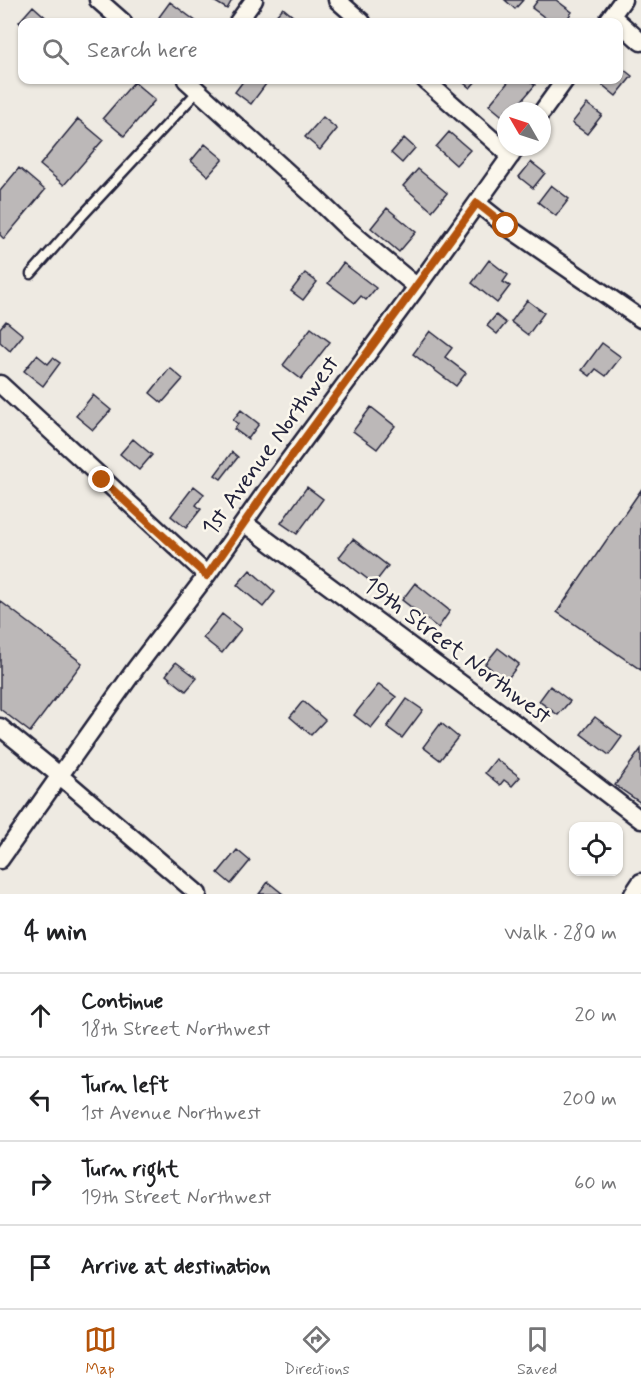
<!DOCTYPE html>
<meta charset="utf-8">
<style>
body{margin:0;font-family:Mynerve,sans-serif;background:#f2f2f2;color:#202124}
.controls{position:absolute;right:18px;bottom:18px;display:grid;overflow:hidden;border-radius:12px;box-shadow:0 2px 4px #0004}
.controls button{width:54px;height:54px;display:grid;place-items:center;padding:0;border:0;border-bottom:2px solid #e0e0e0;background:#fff;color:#202124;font:30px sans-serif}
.compass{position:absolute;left:497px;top:102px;width:54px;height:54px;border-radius:50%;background:#fff;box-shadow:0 2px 4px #0004;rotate:309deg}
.stop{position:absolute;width:18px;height:18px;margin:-14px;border:4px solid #b45309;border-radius:50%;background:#fff}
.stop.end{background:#b45309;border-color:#fff;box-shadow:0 2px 6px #0008}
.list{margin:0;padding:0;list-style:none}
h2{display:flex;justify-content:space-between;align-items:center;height:78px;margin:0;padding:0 24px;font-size:26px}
h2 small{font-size:20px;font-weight:400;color:#757577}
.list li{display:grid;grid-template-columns:39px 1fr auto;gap:18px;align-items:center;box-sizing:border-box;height:84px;padding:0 24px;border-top:2px solid #e0e0e0}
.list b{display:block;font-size:22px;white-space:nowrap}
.list p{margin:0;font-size:20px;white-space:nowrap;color:#757577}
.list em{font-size:20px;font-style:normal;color:#757577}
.icon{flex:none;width:33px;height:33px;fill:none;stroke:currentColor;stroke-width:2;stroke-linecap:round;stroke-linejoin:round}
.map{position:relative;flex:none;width:641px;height:894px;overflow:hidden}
.search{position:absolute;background:#fff;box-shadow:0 2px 4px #0004;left:18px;right:18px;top:18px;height:66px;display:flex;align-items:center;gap:15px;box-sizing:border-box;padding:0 21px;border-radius:12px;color:#757577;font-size:22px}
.sheet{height:414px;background:#fff}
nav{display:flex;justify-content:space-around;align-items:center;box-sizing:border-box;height:84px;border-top:2px solid #e0e0e0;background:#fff;font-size:16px;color:#757577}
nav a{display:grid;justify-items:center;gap:3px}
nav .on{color:#b45309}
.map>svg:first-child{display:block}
</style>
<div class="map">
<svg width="641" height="894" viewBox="0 0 641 894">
<rect width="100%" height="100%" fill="#eeeae2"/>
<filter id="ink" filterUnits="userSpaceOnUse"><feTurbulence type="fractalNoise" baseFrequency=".0167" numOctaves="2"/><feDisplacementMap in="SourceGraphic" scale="12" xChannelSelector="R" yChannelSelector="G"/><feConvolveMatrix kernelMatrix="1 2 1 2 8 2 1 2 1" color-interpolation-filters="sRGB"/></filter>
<g filter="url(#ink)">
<!-- building -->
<path fill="#bcb8b8" stroke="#22223b" stroke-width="1.5" d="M212,0H232L227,9Z
M505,0H523L515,9Z
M538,0H556L572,12L565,22H551L532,8Z
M170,2L197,22H166L159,17Z
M33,6L51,22H22V25L19,22Z
M283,8L300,22H270Z
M618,65L632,76L616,96L600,83L603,80H618Z
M244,80H269L251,104L235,92Z
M460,80H477L470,88Z
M510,80H527L535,85L513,111H506V119L489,105Z
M134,82L155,100L124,136L103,118Z
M587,104L602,115L587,134L572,123Z
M323,117L337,129L320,150L305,137Z
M78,119L103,140L64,185L40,165Z
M449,132L470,150L456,165L436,147Z
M404,138L415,148L402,163L391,153Z
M205,144L223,159L208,176L191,161Z
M531,162L545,173L533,188L519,177Z
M19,168L45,190L4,239L0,235V191Z
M418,169L447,193L432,211L403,186Z
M551,185L569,199L556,216L538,202Z
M387,208L416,232L399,252L371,228Z
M489,260L508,275L503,282L510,286L497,303L472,283Z
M343,263L376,288L366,300L361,296L355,303L328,283Z
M305,273L317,282L303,300L291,291Z
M527,300L544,313L528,335L511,322Z
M496,315L506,323L497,334L487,326Z
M6,321L23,335L10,351L0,342V328Z
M311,328L330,342L301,379L283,365Z
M430,331L452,348L445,357L466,373L456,386L413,354Z
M602,343L621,357L606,376L596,369L590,376L582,370Z
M37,355L48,364L53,358L60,363L43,386L24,371Z
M170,368L183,379L162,403L150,393Z
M93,395L111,410L93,430L76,416Z
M371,407L395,426L377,449L353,431Z
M241,410L259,424L248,439L234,429L238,424L233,420Z
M133,439L152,455L139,470L120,454Z
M232,452L238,457L221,479L215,475Z
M194,486L204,494L196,505L201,509L186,528L171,516Z
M307,487L323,499L297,534L281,523Z
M641,490V670L557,612Z
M353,539L388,566L374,584L339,557Z
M250,570L275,592L263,607L237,585Z
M415,583L450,611L438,628L402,600Z
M0,601L82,663L30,732L0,709Z
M222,614L241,629L222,653L203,638Z
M498,648L519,664L506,681L485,664Z
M176,662L197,678L186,691L166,675Z
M379,684L396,697L371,728L354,715Z
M550,686L570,701L558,715L539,701Z
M407,699L423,710L402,738L387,727Z
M303,701L325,720L311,735L290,717Z
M595,717L622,737L609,755L581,734Z
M441,723L458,737L440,760L423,747Z
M641,749V803L615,785Z
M496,759L520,777L512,786L504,780L500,785L485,773Z
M237,850L250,861L231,884L218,873Z
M268,882L283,894H259Z"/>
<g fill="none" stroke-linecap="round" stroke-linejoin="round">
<defs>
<path id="lane" d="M31,274L82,216L198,91"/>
<path id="street" d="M98,0L123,22
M337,0L362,22
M612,16L641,42
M238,22L254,0
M607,22L623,0
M186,80L316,198L349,230L417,287
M425,80L511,156
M542,112L565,80
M477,203L506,226L641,319
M0,384L207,575
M244,523L513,722L641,820
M0,727L59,775L198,894
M0,860L136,668L207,575L269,487L417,287L517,147
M633,894L641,882"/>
</defs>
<!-- lane casing -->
<use href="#lane" stroke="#22223b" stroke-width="13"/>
<!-- street casing -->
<use href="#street" stroke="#22223b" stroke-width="21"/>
<!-- lane -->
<use href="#lane" stroke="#fbf7ec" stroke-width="8"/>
<!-- street -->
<use href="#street" stroke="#fbf7ec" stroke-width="16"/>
</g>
</g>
<g fill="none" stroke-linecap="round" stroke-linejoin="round" filter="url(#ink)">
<!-- route -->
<path stroke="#b45309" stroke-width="8" d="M102,480L207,576L269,487L477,203L506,226"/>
</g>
<g text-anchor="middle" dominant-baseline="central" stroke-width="5" stroke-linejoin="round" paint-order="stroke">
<!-- street labels -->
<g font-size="24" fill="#22223b" stroke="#fbf7ec">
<text transform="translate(271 446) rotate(-54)">1st Avenue Northwest</text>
<text transform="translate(457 651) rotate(37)">19th Street Northwest</text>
</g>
</g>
</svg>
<div class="controls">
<button><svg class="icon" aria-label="locate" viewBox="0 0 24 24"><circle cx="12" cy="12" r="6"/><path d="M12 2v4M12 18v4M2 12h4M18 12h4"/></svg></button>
</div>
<svg class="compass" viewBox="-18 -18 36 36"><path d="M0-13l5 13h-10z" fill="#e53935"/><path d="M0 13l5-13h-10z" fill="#757577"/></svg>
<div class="stop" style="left:506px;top:226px"></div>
<div class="stop end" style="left:102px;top:480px"></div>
<div class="search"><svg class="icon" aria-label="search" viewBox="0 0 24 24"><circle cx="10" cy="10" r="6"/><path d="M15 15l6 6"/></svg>Search here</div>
</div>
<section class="sheet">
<h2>4 min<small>Walk · 280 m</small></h2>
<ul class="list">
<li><svg class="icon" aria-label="ahead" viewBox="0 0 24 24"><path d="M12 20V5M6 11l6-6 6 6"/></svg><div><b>Continue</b><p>18th Street Northwest</p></div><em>20 m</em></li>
<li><svg class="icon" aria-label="left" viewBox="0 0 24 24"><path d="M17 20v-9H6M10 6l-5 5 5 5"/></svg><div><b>Turn left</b><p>1st Avenue Northwest</p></div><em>200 m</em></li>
<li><svg class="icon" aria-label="right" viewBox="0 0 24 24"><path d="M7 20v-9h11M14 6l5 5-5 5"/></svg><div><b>Turn right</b><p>19th Street Northwest</p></div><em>60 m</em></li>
<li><svg class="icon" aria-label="arrive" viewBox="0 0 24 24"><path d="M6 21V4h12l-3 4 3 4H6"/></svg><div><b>Arrive at destination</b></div></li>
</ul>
</section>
<nav>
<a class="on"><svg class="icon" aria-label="map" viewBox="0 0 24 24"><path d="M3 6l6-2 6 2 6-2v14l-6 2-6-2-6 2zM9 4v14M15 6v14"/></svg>Map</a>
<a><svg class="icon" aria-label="directions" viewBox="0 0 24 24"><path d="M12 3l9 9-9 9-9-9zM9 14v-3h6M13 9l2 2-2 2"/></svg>Directions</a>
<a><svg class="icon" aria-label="saved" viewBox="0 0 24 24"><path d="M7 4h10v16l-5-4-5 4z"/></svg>Saved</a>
</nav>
